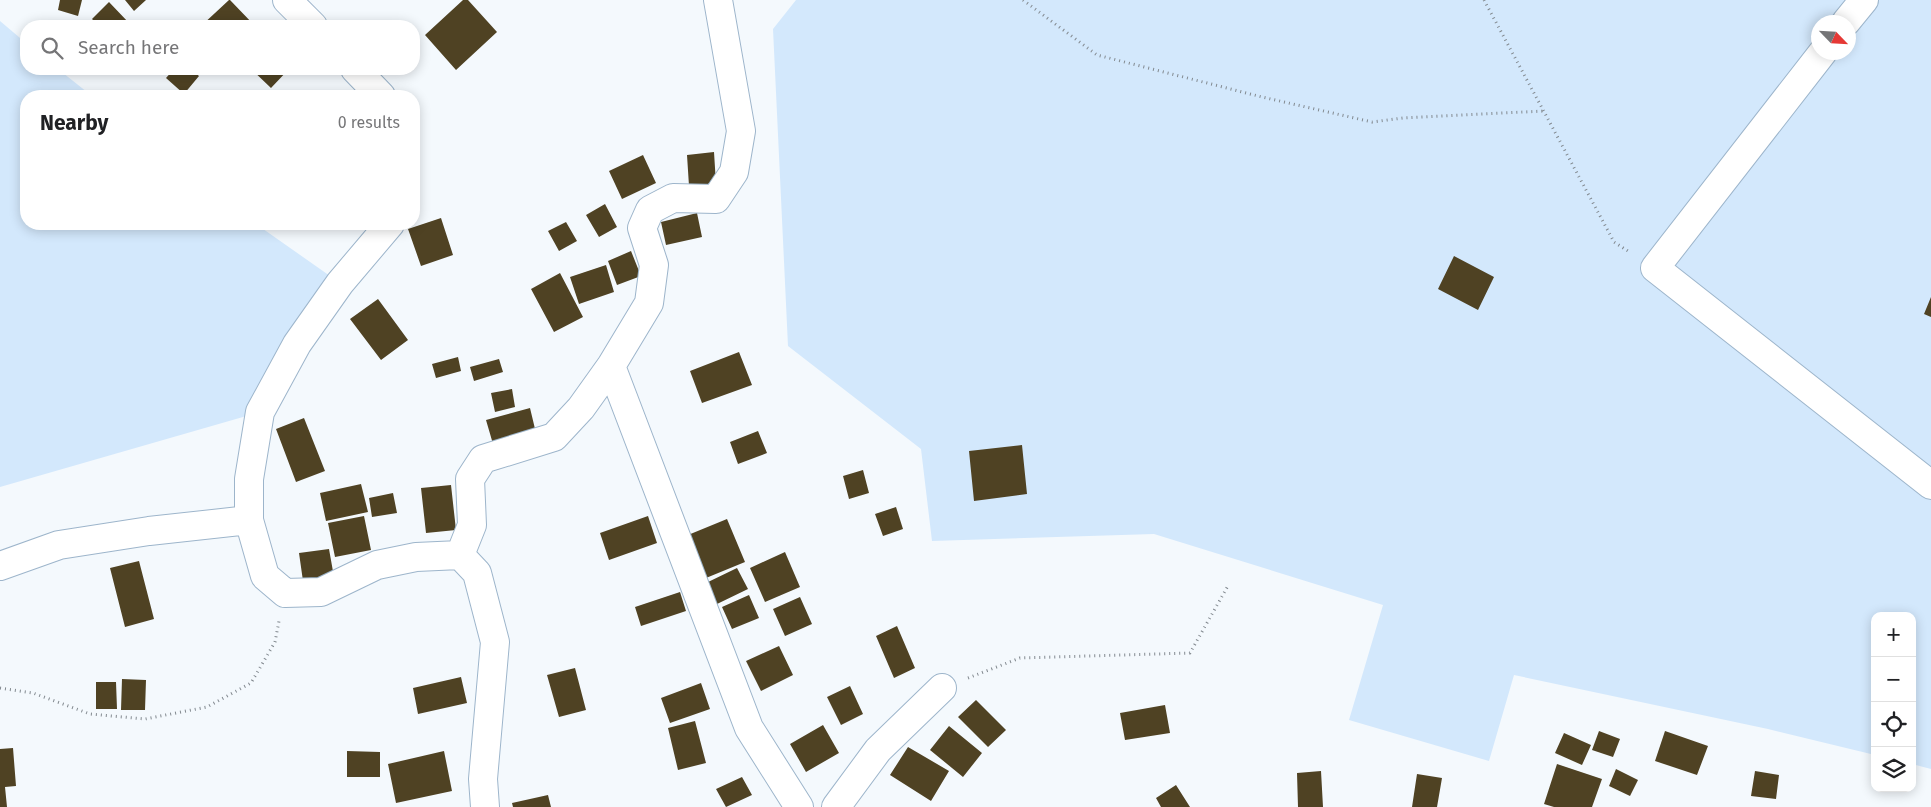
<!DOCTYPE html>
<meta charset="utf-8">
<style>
body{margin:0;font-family:"Fira Sans",sans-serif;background:#f6f6f6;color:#202124}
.controls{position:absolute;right:15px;bottom:15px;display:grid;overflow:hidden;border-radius:10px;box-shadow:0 2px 12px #0003}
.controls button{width:45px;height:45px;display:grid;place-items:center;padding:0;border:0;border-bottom:1px solid #e0e0e0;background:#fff;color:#202124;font:25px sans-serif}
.compass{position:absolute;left:1811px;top:15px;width:45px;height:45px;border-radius:50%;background:#fff;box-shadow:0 2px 12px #0003;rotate:115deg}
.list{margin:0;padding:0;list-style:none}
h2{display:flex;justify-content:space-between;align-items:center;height:65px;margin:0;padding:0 20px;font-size:21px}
h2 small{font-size:16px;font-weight:400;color:#757577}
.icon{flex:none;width:28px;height:28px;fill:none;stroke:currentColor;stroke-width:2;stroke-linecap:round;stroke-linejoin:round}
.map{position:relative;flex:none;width:1931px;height:807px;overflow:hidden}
.search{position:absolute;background:#fff;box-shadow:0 2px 12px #0003;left:20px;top:20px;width:400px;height:55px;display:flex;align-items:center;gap:12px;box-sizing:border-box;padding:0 18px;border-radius:20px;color:#757577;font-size:19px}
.panel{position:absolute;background:#fff;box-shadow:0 2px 12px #0003;left:20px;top:90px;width:400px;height:140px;border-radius:20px}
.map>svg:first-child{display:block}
</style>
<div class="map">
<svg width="1931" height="807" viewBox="0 0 1931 807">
<rect width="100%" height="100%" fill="#f4f9fd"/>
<!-- green -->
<path fill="#d3e8fc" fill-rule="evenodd" d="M796,0H1931V769L1912,764V616H1875V755L1768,729L1514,675L1489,761L1349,720L1383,605L1154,534L932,541L921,449L788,346L773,29ZM1818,22H1848V52H1818Z
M0,21L26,43V69H58L92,96H26V224H256L340,283L260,412L0,487Z"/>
<!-- building -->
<path fill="#4f4223" d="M60,0H82L78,16L58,10Z
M125,0H146L134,11Z
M230,0L255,26H201L229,0Z
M463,0H468L497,32L456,70L425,35Z
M109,2L129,23L126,26H99L92,19Z
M174,69H191L199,76L184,94L166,78Z
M251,69H289L271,88Z
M714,152L716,184L689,186L687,155Z
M643,155L656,183L622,199L609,171Z
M605,204L617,227L599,237L586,215Z
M697,213L702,237L666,245L661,222Z
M441,218L453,255L421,266L408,229Z
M566,222L577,241L559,251L548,231Z
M631,251L641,276L617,285L608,261Z
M1454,256L1494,277L1478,310L1438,289Z
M606,265L614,292L579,304L570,277Z
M560,273L583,317L554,332L531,289Z
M1931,297V317L1924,314Z
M378,299L408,340L381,360L350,319Z
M739,352L752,385L702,403L690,371Z
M458,357L461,371L436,378L432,364Z
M499,359L503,372L474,381L470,367Z
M512,389L515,407L495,412L491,393Z
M530,408L536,433L493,444L486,420Z
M304,418L325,471L296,482L276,429Z
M758,431L767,453L738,464L730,442Z
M1022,445L1027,494L974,501L969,451Z
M863,470L869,493L849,499L843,476Z
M361,484L368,512L326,521L320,493Z
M451,485L456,530L426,533L421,488Z
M393,493L397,513L372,517L369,498Z
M896,507L903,529L883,536L875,514Z
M364,516L371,550L335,557L328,523Z
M648,516L657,543L609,560L600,533Z
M727,519L745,562L706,578L688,535Z
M329,549L334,577L303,581L299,553Z
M785,552L800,587L765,602L750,568Z
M139,561L154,619L125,627L110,568Z
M737,568L748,589L717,604L706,583Z
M680,592L686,611L641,626L635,607Z
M749,595L759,618L732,629L722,607Z
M800,597L812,624L785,636L773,609Z
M897,626L915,668L894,678L876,636Z
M779,646L793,675L761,691L746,661Z
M575,668L586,710L559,717L547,675Z
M461,677L467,703L418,714L413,688Z
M122,679L146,680L145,710H121Z
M96,682H116L117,709H96Z
M701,683L710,709L670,723L661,698Z
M850,686L863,714L841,725L827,697Z
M976,700L1006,730L988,747L958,717Z
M1165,705L1170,733L1125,740L1120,713Z
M695,721L706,763L678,770L668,728Z
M823,725L839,753L806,772L790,744Z
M949,726L982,753L963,777L930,750Z
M1599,731L1620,739L1613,757L1592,750Z
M1665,731L1708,746L1697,775L1655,761Z
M1564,733L1591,745L1582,765L1555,753Z
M908,747L949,771L931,801L890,775Z
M13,748L16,786L5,787L7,807H0V749Z
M347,751L380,752V777H347Z
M444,751L452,791L396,803L388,764Z
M1557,764L1602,779L1592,807H1554L1544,804Z
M1616,769L1638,780L1630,796L1609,786Z
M1321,771L1323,807H1298L1297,773Z
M1755,771L1779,775L1776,799L1751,796Z
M1417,774L1442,778L1437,807H1412Z
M742,777L752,795L726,807L716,789Z
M1176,785L1190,807H1161L1156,798Z
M548,795L551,807H513L512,803Z"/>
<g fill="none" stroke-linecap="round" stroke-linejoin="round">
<defs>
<path id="street" d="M287,0L313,26
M1846,22L1864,0
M1823,52L1655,268L1931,485
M355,69L381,96
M390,224L340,283L297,344L260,412L249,479V520L265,576L285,593L321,592L377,565L416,557L460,555L477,573L495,642L483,779L485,807
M611,366L749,728L799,807
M460,555L472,525L470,479L483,459L554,437L581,408L611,366L649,303L654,265L642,228L650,210L673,198L716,199L734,172L741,131L718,0
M0,566L59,545L149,531L249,520
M836,807L878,750L942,688"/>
</defs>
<!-- street casing -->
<use href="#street" stroke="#9db5cb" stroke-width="30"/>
<!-- path -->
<path stroke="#82898f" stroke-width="3" stroke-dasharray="1 4" stroke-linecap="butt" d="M1023,0L1097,55L1262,97L1372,122L1403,118L1544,111
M1484,0L1614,242L1631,253
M968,678L1020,658L1190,653L1229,584
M0,688L33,693L90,714L145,719L207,707L251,683L275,642L279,621"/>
<!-- street -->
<use href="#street" stroke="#fff" stroke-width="28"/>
</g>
</svg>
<div class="controls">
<button>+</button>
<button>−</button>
<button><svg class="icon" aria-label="locate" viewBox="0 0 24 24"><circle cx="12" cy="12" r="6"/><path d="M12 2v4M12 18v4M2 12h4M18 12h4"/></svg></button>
<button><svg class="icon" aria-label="layers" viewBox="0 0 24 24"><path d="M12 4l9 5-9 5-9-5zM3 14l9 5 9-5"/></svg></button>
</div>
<svg class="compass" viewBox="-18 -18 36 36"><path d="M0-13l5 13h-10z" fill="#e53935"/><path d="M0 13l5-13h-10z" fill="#757577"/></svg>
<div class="search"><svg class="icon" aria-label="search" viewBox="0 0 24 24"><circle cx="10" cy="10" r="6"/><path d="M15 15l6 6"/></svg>Search here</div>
<section class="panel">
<h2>Nearby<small>0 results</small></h2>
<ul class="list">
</ul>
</section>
</div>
